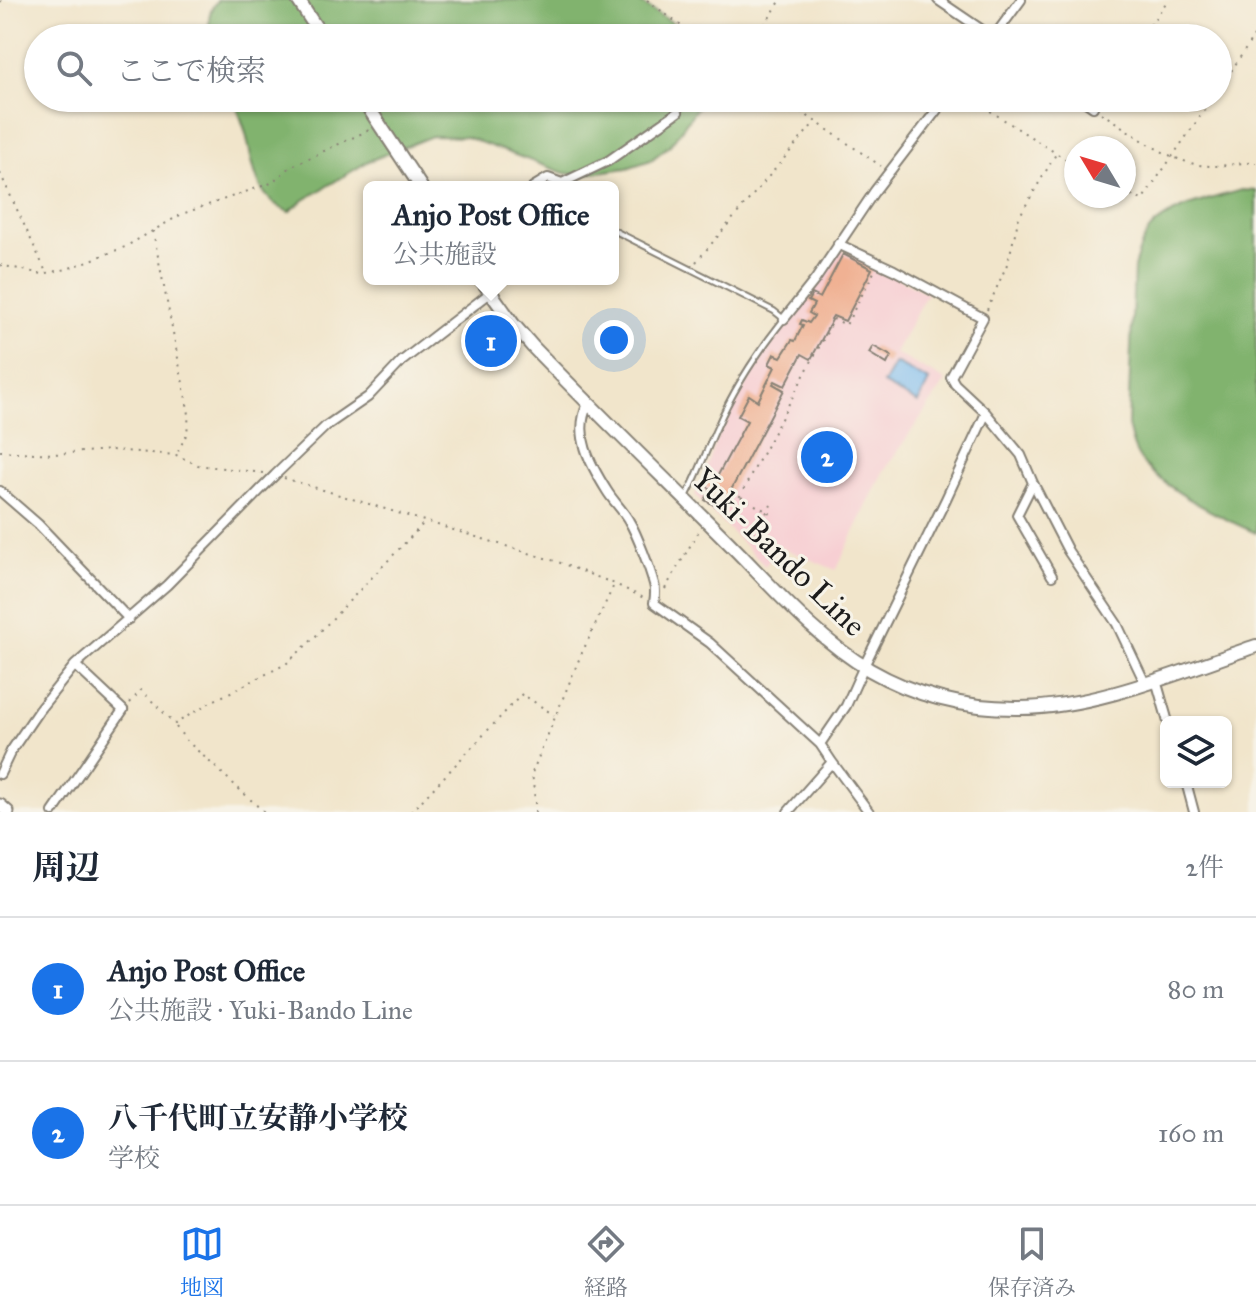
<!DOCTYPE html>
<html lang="ja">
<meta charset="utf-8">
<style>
body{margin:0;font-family:"IM FELL Great Primer","Noto Serif JP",serif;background:#f6f6f7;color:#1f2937}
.controls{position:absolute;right:24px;bottom:24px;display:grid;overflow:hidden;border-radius:12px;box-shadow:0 2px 6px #0004}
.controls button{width:72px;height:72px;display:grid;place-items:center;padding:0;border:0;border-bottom:2px solid #e0e1e3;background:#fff;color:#1f2937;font:40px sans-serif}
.compass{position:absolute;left:1064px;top:136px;width:72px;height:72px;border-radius:50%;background:#fff;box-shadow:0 2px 6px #0004;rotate:308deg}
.you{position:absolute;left:614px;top:340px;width:28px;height:28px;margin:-20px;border:6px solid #fff;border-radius:50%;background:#1a73e8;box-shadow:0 0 0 12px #1a73e833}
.badge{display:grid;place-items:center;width:52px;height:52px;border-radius:50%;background:#1a73e8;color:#fff;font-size:26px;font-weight:700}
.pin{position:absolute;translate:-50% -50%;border:4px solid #fff;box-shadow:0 2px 8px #0006}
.popup{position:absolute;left:363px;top:181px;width:256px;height:104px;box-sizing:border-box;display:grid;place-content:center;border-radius:12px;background:#fff;filter:drop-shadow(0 2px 6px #0005);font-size:26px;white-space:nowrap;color:#747a83}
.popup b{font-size:30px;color:#1f2937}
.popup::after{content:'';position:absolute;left:50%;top:100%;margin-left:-16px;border:16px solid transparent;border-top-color:#fff}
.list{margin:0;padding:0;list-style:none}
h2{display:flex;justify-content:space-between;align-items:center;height:104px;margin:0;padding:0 32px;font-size:34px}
h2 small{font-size:26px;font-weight:400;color:#747a83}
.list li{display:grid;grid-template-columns:52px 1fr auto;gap:24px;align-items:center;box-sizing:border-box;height:144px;padding:0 32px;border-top:2px solid #e0e1e3}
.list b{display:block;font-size:30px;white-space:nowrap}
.list p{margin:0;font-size:26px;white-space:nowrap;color:#747a83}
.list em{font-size:26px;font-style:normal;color:#747a83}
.icon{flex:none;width:44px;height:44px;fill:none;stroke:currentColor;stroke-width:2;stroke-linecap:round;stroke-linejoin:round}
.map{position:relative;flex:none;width:1256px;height:812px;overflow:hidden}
.search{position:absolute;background:#fff;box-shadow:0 2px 6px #0004;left:24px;right:24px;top:24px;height:88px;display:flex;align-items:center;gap:20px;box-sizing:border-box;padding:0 28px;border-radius:44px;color:#747a83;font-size:30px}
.sheet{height:392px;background:#fff}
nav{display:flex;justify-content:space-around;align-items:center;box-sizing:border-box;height:112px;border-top:2px solid #e0e1e3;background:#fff;font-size:22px;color:#747a83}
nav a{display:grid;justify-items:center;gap:4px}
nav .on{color:#1a73e8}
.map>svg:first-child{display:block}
</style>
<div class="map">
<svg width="1256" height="812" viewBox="0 0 1256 812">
<rect width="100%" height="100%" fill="#f7f3e8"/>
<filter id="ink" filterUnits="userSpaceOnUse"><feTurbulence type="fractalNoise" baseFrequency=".0125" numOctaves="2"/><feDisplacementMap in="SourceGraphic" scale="16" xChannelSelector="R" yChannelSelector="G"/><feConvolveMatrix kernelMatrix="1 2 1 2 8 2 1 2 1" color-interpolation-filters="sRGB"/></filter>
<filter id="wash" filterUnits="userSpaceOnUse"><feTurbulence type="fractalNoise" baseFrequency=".006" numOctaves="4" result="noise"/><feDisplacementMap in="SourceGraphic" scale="32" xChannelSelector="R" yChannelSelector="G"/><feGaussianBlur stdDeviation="1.8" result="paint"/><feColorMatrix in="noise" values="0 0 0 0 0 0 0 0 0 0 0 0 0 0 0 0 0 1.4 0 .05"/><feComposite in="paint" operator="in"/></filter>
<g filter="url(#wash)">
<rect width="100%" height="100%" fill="#f1e5cb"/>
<!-- built -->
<path fill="#f7cfd3" d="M840,249L927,293L895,353L946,381L883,472L836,570L780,547L765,566L695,495L705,473L716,440L751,377L772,343L799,311Z"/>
<!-- forest -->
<path fill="#81b36e" stroke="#4e6845" stroke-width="2" d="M218,0H635L670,21L692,38H212C208,24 207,11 218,0Z
M233,98H704L670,145L651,160L627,168L578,175L564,173L466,137L432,136L369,161L304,200L289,212C254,198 254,166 246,134C243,122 238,110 233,98Z
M1242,190L1256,191V533C1222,518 1170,492 1145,465C1134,454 1131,439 1128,425L1134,267C1138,255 1141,242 1149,231C1167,208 1214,198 1242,190Z"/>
<!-- water -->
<path fill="#7bbbef" stroke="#4c6c86" stroke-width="2" d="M895,363L929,381L918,403L883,384Z"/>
<g id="blocks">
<!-- building -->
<path fill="#f0b193" d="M843,254L872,269L845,321L833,316L831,319L832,320L811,359L802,354L785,386L775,381L773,384L784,390L721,509L705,500L711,489L704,485L710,474L717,477L747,421L738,416L749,395L758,401L775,367L769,364L774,354L781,357L792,340L795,341L803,325L800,324L802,320L809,323L814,316L809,313L814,304L808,301L812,294L820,298Z
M873,346L891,356L887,364L869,353Z"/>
</g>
</g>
<g filter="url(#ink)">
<use href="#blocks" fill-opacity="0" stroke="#868074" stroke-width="2"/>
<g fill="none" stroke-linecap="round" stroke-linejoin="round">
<defs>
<path id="lane" d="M613,230L774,311L784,319C757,353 734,388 717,427C706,451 698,475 686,497"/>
<path id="street" d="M938,0L994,38
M993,38L1021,0
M1080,98L1093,107
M533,187L548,178L562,183L608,161L678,112
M838,244L894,270L983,318L951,377L955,384L986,413L1021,455L1033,483
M784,319L815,280L874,192L946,98
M588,404C573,434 590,464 607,491C613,501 623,510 629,521C637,534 650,569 654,584C656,590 655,597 654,603L710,643L820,744L832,762
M0,491L38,524L129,619
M1052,576L1017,515L1033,483L1068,551L1117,624L1145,683
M1156,680L1168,722
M820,744L846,706L864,666L946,499L986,413
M0,774L11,751L39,710L75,665L167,585L275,475L326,426L368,397L402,361L490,293
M1186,782L1194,812
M53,812L123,710L75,665
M788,812L832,762L869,812"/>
<path id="secondary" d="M0,805L8,812"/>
<path id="primary" d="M298,0L323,38
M362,98L421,187
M481,279L513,324L533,347C596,412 662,476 726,540C771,585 815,638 870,670C915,696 965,708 1016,708C1093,709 1182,671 1256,646"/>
</defs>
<!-- lane casing -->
<use href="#lane" stroke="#868074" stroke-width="8"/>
<!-- street casing -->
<use href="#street" stroke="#868074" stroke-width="12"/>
<!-- secondary casing -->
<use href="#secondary" stroke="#868074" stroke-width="15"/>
<!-- primary casing -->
<use href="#primary" stroke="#868074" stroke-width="16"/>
<!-- path -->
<path stroke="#868074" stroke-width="2" stroke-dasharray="2 6" stroke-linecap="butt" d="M647,0L697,38
M0,2L3,0
M756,38L781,0
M1141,38L1168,0
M1218,91L1256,33
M781,98L881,166
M970,98L1076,166
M685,106L697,98
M1101,113C1134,133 1172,166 1212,166C1227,166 1241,162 1256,163
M0,173L46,272
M1124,192L1142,200L1213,98
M153,231L189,414L187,433L177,454
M696,262L815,122
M0,265L42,274L67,269L125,247L182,214L271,183L292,166L369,130
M987,310L1008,262L1019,217L1056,154
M0,451L54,454L112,450L176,455L198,465L263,473
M284,478L558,562L615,584L646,599
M741,497L775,516
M732,511L834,319L846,325L874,272
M754,534L771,505
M665,589L700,529
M130,703L141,690L175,724L207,704L286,664L312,640L424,523
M176,727L186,740L264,812
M411,812L522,694L554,715
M535,812V801L532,773L580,657L614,585"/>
<!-- lane -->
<use href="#lane" stroke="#fff" stroke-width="4"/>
<!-- street -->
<use href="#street" stroke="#fff" stroke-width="8"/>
<!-- secondary -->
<use href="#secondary" stroke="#fff" stroke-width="11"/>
<!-- primary -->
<use href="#primary" stroke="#fff" stroke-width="12"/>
</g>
</g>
<g text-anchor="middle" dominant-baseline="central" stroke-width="6" stroke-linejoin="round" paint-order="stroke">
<!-- street labels -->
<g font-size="32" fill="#1c1c1c" stroke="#f7f3e8">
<text transform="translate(779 552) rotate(44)">Yuki-Bando Line</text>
</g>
</g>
</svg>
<div class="controls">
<button><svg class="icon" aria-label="layers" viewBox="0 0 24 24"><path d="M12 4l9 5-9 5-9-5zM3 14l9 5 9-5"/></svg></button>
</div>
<svg class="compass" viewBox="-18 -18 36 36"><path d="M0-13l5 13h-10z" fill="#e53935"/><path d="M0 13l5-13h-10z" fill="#747a83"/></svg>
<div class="you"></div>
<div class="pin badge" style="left:491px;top:341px">1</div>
<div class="popup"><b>Anjo Post Office</b>公共施設</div>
<div class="pin badge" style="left:827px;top:457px">2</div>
<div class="search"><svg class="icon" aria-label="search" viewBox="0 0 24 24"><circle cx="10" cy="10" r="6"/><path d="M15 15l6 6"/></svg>ここで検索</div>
</div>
<section class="sheet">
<h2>周辺<small>2件</small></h2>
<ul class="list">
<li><span class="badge">1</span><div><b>Anjo Post Office</b><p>公共施設 · Yuki-Bando Line</p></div><em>80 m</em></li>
<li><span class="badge">2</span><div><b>八千代町立安静小学校</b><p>学校</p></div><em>160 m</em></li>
</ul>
</section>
<nav>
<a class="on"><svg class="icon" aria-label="map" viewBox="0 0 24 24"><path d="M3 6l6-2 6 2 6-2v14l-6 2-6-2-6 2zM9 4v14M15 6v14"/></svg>地図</a>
<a><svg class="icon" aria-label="directions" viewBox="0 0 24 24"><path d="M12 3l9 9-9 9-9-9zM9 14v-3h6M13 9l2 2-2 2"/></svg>経路</a>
<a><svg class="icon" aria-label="saved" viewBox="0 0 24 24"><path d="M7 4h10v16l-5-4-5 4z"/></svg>保存済み</a>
</nav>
